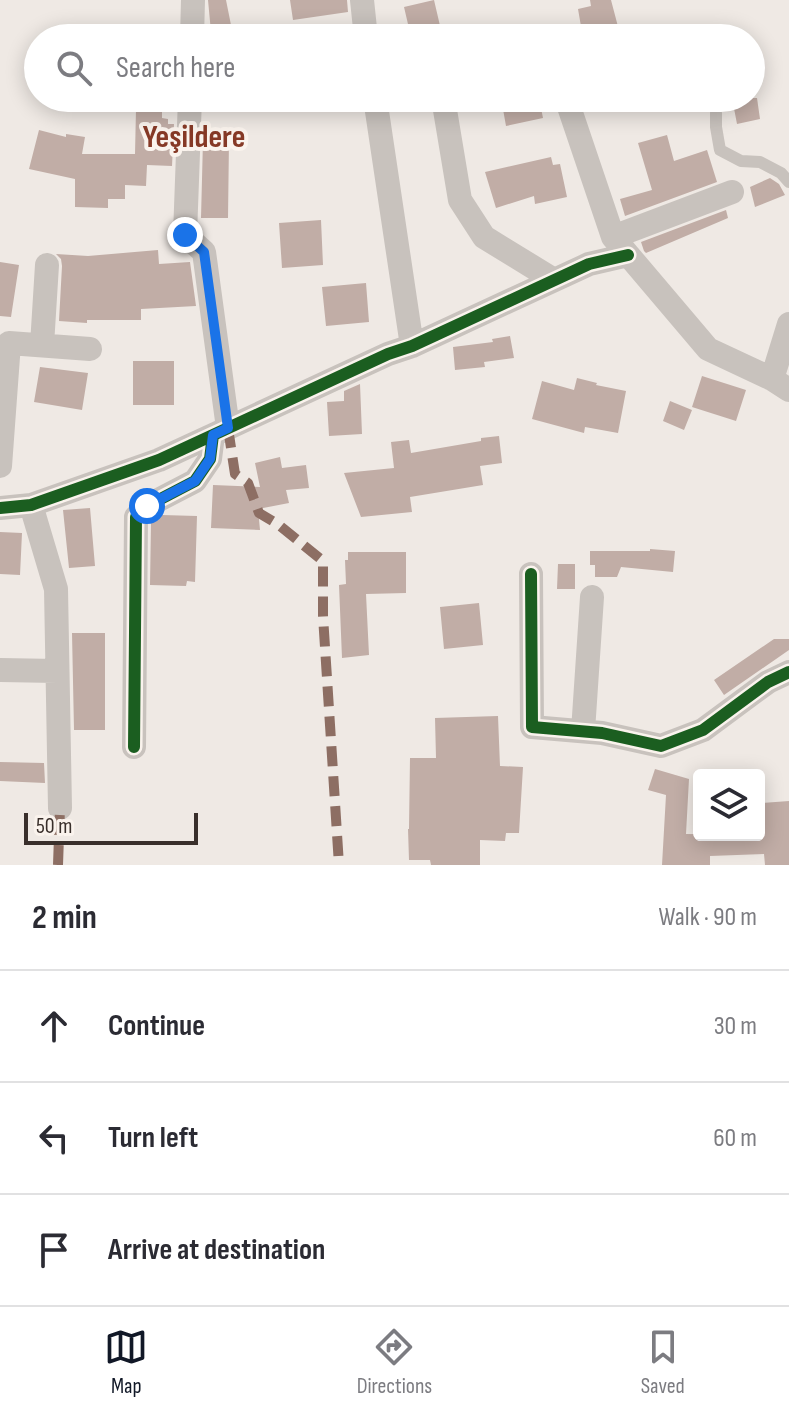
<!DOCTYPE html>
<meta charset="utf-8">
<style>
body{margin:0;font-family:"Sofia Sans Condensed",sans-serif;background:#f2f2f3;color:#2b2b33}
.controls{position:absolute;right:24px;bottom:24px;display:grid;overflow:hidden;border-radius:8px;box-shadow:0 4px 20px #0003}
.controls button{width:72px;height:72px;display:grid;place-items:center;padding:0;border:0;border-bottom:2px solid #e1e1e2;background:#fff;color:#2b2b33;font:40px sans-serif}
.scale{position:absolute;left:24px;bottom:20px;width:174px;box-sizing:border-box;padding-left:8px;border:4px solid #392f2b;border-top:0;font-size:22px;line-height:28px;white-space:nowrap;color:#392f2b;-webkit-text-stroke:6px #faf3ed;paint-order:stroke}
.stop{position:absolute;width:24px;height:24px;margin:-18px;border:6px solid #1a73e8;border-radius:50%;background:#fff}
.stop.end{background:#1a73e8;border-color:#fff;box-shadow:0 2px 8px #0008}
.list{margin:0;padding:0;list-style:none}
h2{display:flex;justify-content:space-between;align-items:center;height:104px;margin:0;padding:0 32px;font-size:34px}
h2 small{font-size:26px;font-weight:400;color:#7c7c81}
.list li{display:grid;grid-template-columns:52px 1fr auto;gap:24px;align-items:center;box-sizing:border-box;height:112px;padding:0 32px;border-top:2px solid #e1e1e2}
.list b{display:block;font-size:30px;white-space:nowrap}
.list em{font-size:26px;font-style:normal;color:#7c7c81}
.icon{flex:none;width:44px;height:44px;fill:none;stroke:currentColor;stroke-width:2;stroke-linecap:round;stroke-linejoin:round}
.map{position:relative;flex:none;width:789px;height:865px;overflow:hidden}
.search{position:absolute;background:#fff;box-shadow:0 4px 20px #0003;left:24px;right:24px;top:24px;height:88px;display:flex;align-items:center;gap:20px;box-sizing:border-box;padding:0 28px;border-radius:44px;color:#7c7c81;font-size:30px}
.sheet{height:440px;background:#fff}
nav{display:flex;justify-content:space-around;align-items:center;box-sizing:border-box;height:112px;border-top:2px solid #e1e1e2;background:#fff;font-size:22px;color:#7c7c81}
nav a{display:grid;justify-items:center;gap:4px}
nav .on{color:#111827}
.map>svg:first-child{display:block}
</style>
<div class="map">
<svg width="789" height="865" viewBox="0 0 789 865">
<rect width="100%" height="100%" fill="#efe9e4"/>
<!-- building -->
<path fill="#c1ada6" d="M208,0H226L232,30L211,32Z
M290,0H347L348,12L293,20Z
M434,0L441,30L411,37L404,7Z
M590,0H611L621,38H583L578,9L591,6Z
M501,98H539L543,118L506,126Z
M732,98H757L760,119L737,124Z
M136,109L162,110V118L168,119V124H174L172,166L147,165L146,186L125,185V199H108V208L75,207V179L29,169L39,130L66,137V134L85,137L82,154H135Z
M667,135L674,161L707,150L717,182L625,216L620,199L652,190L638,143Z
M203,140H229L228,218H201Z
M551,157L553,165L560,164L567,197L535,204L534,196L496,208L485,172Z
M770,178L779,184L785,195L755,207L750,187Z
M726,210L728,218L646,253L644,251L641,242Z
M321,220L323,265L282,268L279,223Z
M158,250L159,264L190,262L196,306L141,309V320H87V323L59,321L62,266L61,259L56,254L88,256Z
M0,262L19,265L11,317L0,316Z
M366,283L369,322L326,326L322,287Z
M510,336L514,358L484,362L485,367L455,370L453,347L493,342L492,339Z
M133,361H174V405H133Z
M40,367L88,373L82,410L34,402Z
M702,376L746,390L736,421L692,407Z
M577,378L597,383L596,385L626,391L618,433L585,427L584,433L532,419L542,381L574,390Z
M360,384L362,434L329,436L327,402L344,401V391Z
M670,401L692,410L684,430L663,421Z
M499,436L502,463L480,466L483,485L410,497L412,512L361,517L344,473L394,468L391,442L409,440L411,453L481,441V438Z
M280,457L282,468L306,465L309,488L286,490L289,503L258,509L260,530L211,528L213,485L260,487L255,463Z
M90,508L95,566L69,568L63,510Z
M162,515L197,516L195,582L187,581L186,586L150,585L151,523Z
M0,532L22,533L20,575L0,574Z
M650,549L675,551L673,572L621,567L617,577H595V565H590V551H650Z
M348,552H406V593L366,594L369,655L342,658L339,585L346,584L345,560H348Z
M558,564H575V589H557Z
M479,603L483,645L444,649L440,607Z
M72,633H105V730H74Z
M774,639H789V650L724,695L714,680Z
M498,716L500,766L523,767L519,833H506L505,841L480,840V865H431L430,860H409L408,829H409L410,758H436L435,718Z
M0,762L44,763L45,783L0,781Z
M655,769L689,779L686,834L763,835L761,803L789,801V865H765L764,854L710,856V865H662L666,795L648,790Z"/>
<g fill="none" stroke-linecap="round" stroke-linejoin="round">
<!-- lane -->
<path stroke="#c8c2bd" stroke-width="12" d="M716,113V127L720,150L741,161L760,162L781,173L789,182"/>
<!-- street -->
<path stroke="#c8c2bd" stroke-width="24" d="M362,0L366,38
M192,38L193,0
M190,98L185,235L204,252L228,428
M375,98L412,346
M566,98L613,237L708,349L772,379L789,390
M445,110L460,200L484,237L554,280
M613,237L732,192
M42,345L47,265
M772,379L789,324
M0,466L9,343L90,349
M31,505L56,589L60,808
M0,508L31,505L159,460L388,354L412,346L589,264L628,255
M531,574L532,727L602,733L661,746L703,730L768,682L789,672
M0,670L57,671
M583,731L592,597
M134,747L136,517L147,506L195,481L210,459L213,435"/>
<!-- quiet -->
<path stroke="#8d6e63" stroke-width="10" stroke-dasharray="20 10" stroke-linecap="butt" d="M228,428L235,474L248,483L259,513L279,525L323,561V616L339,865
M58,865L60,808"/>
<defs>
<path id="cycleway" d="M0,508L31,505L159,460L388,354L412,346L589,264L628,255
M531,574L532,727L602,733L661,746L703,730L768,682L789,672
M134,747L136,517L147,506L195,481L210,459L213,435"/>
</defs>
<!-- cycleway casing -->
<use href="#cycleway" stroke="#faf3ed" stroke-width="17"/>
<!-- cycleway -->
<use href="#cycleway" stroke="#1b5e20" stroke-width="12"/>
</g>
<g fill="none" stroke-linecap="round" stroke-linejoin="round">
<!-- route -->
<path stroke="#1a73e8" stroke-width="10" d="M147,506L195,481L210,459L213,435L228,428L204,252L185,235"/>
</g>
<g text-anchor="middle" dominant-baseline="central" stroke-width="8" stroke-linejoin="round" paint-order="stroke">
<!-- district labels -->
<g font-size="32" font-weight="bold" fill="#863926" stroke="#faf3ed">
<text x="194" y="137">Yeşildere</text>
</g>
</g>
</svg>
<div class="controls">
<button><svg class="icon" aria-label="layers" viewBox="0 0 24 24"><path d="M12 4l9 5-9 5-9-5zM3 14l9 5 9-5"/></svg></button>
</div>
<div class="scale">50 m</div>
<div class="stop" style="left:147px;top:506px"></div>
<div class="stop end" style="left:185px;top:235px"></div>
<div class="search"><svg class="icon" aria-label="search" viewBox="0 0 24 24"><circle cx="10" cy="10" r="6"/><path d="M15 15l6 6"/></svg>Search here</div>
</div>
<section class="sheet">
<h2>2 min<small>Walk · 90 m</small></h2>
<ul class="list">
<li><svg class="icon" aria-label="ahead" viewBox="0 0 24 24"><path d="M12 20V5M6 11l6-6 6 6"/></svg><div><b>Continue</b></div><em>30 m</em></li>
<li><svg class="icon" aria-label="left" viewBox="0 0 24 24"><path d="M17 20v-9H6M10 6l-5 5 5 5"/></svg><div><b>Turn left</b></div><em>60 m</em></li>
<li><svg class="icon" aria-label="arrive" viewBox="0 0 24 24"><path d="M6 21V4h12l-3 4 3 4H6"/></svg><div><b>Arrive at destination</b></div></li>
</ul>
</section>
<nav>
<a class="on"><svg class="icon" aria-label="map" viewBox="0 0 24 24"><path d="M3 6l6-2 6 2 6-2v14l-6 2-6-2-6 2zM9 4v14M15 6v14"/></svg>Map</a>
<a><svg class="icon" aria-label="directions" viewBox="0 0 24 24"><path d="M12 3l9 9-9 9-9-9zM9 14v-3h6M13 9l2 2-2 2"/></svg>Directions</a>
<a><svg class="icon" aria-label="saved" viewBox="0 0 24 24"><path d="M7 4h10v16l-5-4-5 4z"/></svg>Saved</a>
</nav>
